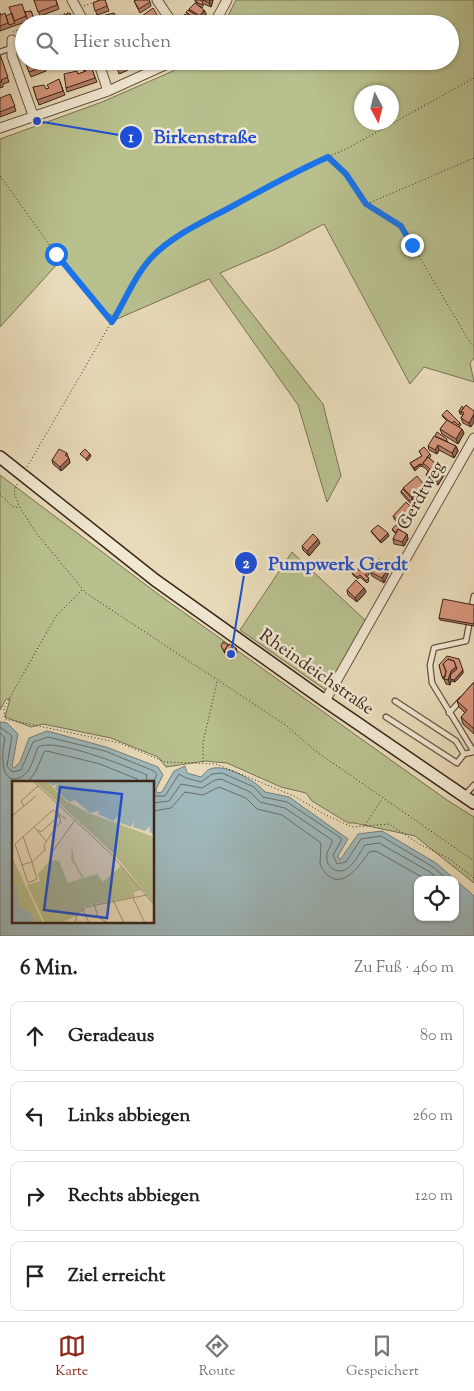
<!DOCTYPE html>
<html lang="de">
<meta charset="utf-8">
<style>
body{margin:0;font-family:"Sorts Mill Goudy",serif;background:#f6f6f6;color:#222}
.controls{position:absolute;right:15px;bottom:15px;display:grid;overflow:hidden;border-radius:10px;box-shadow:0 1px 4px #0004}
.controls button{width:45px;height:45px;display:grid;place-items:center;padding:0;border:0;border-bottom:1px solid #e0e0e0;background:#fff;color:#222;font:25px sans-serif}
.compass{position:absolute;left:354px;top:85px;width:45px;height:45px;border-radius:50%;background:#fff;box-shadow:0 1px 4px #0004;rotate:173deg}
.stop{position:absolute;width:15px;height:15px;margin:-11px;border:4px solid #1a73e8;border-radius:50%;background:#fff}
.stop.end{background:#1a73e8;border-color:#fff;box-shadow:0 1px 5px #0008}
.list{margin:0;padding:0;list-style:none}
h2{display:flex;justify-content:space-between;align-items:center;height:65px;margin:0;padding:0 20px;font-size:21px}
h2 small{font-size:16px;font-weight:400;color:#767676}
.list li{display:grid;grid-template-columns:32px 1fr auto;gap:15px;align-items:center;box-sizing:border-box;height:70px;margin:0 10px 10px;padding:0 10px;border:1px solid #e0e0e0;border-radius:10px}
.list b{display:block;font-size:19px;white-space:nowrap}
.list em{font-size:16px;font-style:normal;color:#767676}
.icon{flex:none;width:28px;height:28px;fill:none;stroke:currentColor;stroke-width:2;stroke-linecap:round;stroke-linejoin:round}
.map{position:relative;flex:none;width:474px;height:936px;overflow:hidden}
.search{position:absolute;background:#fff;box-shadow:0 1px 4px #0004;left:15px;right:15px;top:15px;height:55px;display:flex;align-items:center;gap:12px;box-sizing:border-box;padding:0 18px;border-radius:28px;color:#767676;font-size:19px}
.sheet{height:385px;background:#fff}
nav{display:flex;justify-content:space-around;align-items:center;box-sizing:border-box;height:70px;border-top:1px solid #e0e0e0;background:#fff;font-size:14px;color:#767676}
nav a{display:grid;justify-items:center;gap:2px}
nav .on{color:#8f2418}
.map>svg:first-child{display:block}
</style>
<div class="map">
<svg width="474" height="936" viewBox="0 0 474 936">
<rect width="100%" height="100%" fill="#e9dbb9"/>
<filter id="stains"><feTurbulence type="fractalNoise" baseFrequency=".004" numOctaves="4"/><feColorMatrix values="0 0 0 0 .2 0 0 0 0 .09 0 0 0 0 .02 0 0 0 .5 -.17"/></filter>
<radialGradient id="worn" r=".72"><stop offset=".6" stop-color="#630" stop-opacity="0"/><stop offset="1" stop-color="#630" stop-opacity=".3"/></radialGradient>
<!-- green -->
<path fill="#b8c08e" stroke="#787254" fill-rule="evenodd" d="M236,0H474V358L470,363L474,382L424,367L410,384L324,224L276,249L220,273L323,404L341,476L327,502L298,405L209,279L117,319L103,310L65,261H60L0,327V139L102,102L173,71L188,61H450V24H224ZM362,92H392V122H362Z
M0,475L162,597L447,800L474,817V883L415,836L354,823H348L312,801L306,793L281,787L227,763L205,761L166,767L158,757L111,738L43,724L31,727L5,717L10,699H6L0,710Z
M292,552L366,621L327,691L240,630Z"/>
<!-- water -->
<path fill="#9eb8bb" stroke="#767d7b" fill-rule="evenodd" d="M0,722L7,723L18,734L12,766L14,768L20,762L29,738L47,731L106,747L158,767L163,775L156,789L157,793L162,792L174,771L185,766L187,773L201,777C204,774 207,770 210,769C225,763 256,781 265,792L289,797L348,839L338,856L340,860L358,834L382,831L436,863L474,896V936H0ZM14,782H154V922H14ZM418,880H455V917H418Z"/>
<g fill="none" stroke-linecap="round" stroke-linejoin="round">
<!-- shore -->
<path stroke="#6c6e6a" stroke-width="1" d="M0,727L12,736L7,766L12,772L21,770L33,742L48,737L105,751L154,771L157,775L153,782
M0,733L5,738C2,750 0,777 13,779C17,779 21,778 24,775C32,769 34,756 38,747C54,737 128,767 147,775L146,782
M28,782L36,771L44,752L47,751L100,764L137,779L138,782
M154,796H165L179,774L186,778L201,782L212,774L222,773L254,787L263,797L287,802L341,838V841L333,855L337,864L346,862L361,839L381,836L433,867L448,880
M154,803L169,801L181,784L202,788L215,780L221,779L250,792L260,802L285,808L332,840C332,847 325,851 327,859C327,863 329,866 333,869C348,878 358,855 365,845L379,843L430,872L439,880
M154,811L171,808L185,792L203,795L219,787L246,798L257,809L282,815L321,843L320,864C336,897 358,869 369,852L376,851L427,880"/>
<defs>
<path id="lane" d="M0,52L11,48
M472,606L474,596
M469,625L466,641L434,648L430,665L432,683L474,752
M395,701L456,741L464,754L474,752
M449,713L461,700
M386,717L457,763L464,754
M465,795L474,785"/>
<path id="street" d="M72,0L85,24
M157,0L173,24
M214,24L227,0
M12,40V56L34,118
M98,61L108,91
M0,128L108,91L174,61
M325,701L474,438"/>
<path id="secondary" d="M0,457L155,580L325,701L474,803"/>
</defs>
<!-- lane casing -->
<use href="#lane" stroke="#655242" stroke-width="7"/>
<!-- street casing -->
<use href="#street" stroke="#655242" stroke-width="11"/>
<!-- secondary casing -->
<use href="#secondary" stroke="#39241a" stroke-width="14"/>
<!-- path -->
<path stroke="#39241a" stroke-width="1" stroke-dasharray="1 2.5" stroke-linecap="butt" d="M84,6L99,0
M34,24L69,12
M13,32L24,27
M329,157L346,174L366,204L401,226L471,344L474,345
M0,176L56,254L112,322
M367,204L474,158
M27,467L140,273L152,257L188,230L299,170L348,148L474,78
M17,484L14,493L20,508L37,534L86,593L287,726L314,750L474,861
M0,494L12,506L19,508
M82,590L56,616L4,708L5,719L120,743L165,762L216,764L294,796L326,815L352,827L389,824L419,844L448,858L474,878
M203,762V742L217,682
M365,825L382,799"/>
<!-- lane -->
<use href="#lane" stroke="#f1e8d2" stroke-width="4.5"/>
<!-- street -->
<use href="#street" stroke="#f1e8d2" stroke-width="9"/>
<!-- secondary -->
<use href="#secondary" stroke="#f1e8d2" stroke-width="11"/>
</g>
<!-- wall -->
<path fill="#b8806b" stroke="#39241a" d="M34,0H56L59,9L40,16Z
M105,0L109,11L97,15L93,3Z
M195,0H213L211,7L204,4L202,8L196,3Z
M134,1L150,2L151,6L140,13Z
M189,9L204,10L206,14L202,21L197,17L195,19L198,22L199,24H181L180,21L192,19V18L187,14L186,12L190,11Z
M31,11L35,21L29,23L28,21L0,31V13L1,15L6,18L25,12Z
M114,13L118,23L116,24H100Z
M157,15L159,19L151,24H146L143,20L142,16Z
M0,55L9,82L3,84V87L0,88Z
M25,61H43L46,71L31,77Z
M115,61H129V62L126,64L128,70L119,74Z
M132,61H144L135,67Z
M90,65L97,82L67,92L66,88L78,74L85,72L83,67Z
M59,79L65,95L39,105L33,87L46,89L49,88Z
M10,94L16,111L0,117V104Z
M464,408L471,427L463,423L461,418L463,415L460,414L459,411Z
M442,415L460,423L461,425L459,427L464,433L458,444L442,434L440,429L447,421L443,417Z
M448,441L447,442L456,446L458,451L454,458L439,450L437,454L429,450L428,446Z
M419,451L430,454L431,456L429,458L436,464L437,468L444,475L438,485L428,480L426,475L428,471L424,467L420,466L415,471L411,465L410,463L422,456Z
M67,453L70,463L61,471L53,464L52,460Z
M425,486L427,490L411,504L401,493V491L404,490L403,488Z
M415,513L401,527L395,520L393,516Z
M392,529H401V531L407,534L408,539L404,546L394,544L393,539L396,534L393,531Z
M371,531L389,536L381,543L372,533Z
M320,543L309,556L303,550L302,546Z
M376,562L384,566L382,568L387,570L388,574L384,583L372,576L370,572L372,568L370,563Z
M360,571L368,572L369,574L367,577L369,581L367,583L360,577L358,579L353,575L352,573Z
M364,588L366,592L357,602L348,595L347,590Z
M474,605V626L440,620L439,618Z
M222,648L237,653L232,660L226,655Z
M459,659L463,673L455,682L451,681L450,685L446,684L444,679H443L439,665Z
M474,682V734L463,724L461,717L465,713L459,707L457,701Z"/>
<!-- shaded-wall -->
<path fill="#966857" stroke="#39241a" d="M210,0H213L211,7L209,3Z
M204,10L206,14L202,21L200,16Z
M474,414V422L471,427L469,423Z
M462,429L464,433L458,444L456,439Z
M438,445L439,450L437,454L435,450Z
M456,446L458,451L454,458L452,453Z
M90,454L91,456L87,461L86,459Z
M69,458L70,463L61,471L60,467Z
M420,464V466L415,471L414,468Z
M442,471L444,475L438,485L436,481Z
M425,486L427,490L413,501L412,497Z
M413,509L415,513L401,527L400,522Z
M388,533L389,536L381,543L380,541Z
M407,534L408,539L404,546L402,542Z
M318,539L320,543L309,556L307,551Z
M387,570L388,574L384,583L382,578Z
M364,588L366,592L357,602L355,598Z
M236,648L237,653L232,660L231,655Z
M456,667L458,671L450,679L451,681L450,685L448,680L451,671Z
M463,670V673L455,682L454,680Z"/>
<!-- building -->
<path fill="#d6957c" stroke="#39241a" d="M34,0H56L57,5L38,12Z
M100,0H105L107,6L95,11L93,3Z
M137,0H149L150,2L139,9L134,1Z
M195,0H200L203,2L202,5L195,1Z
M203,0H210L209,3Z
M195,3L204,10L200,16L189,9Z
M22,4L26,16L14,21L9,7Z
M153,8L157,15L146,21L142,16Z
M188,10L196,15L194,18L186,12Z
M31,11L34,19L28,21L25,12Z
M0,13L1,15L5,13L8,23L0,26Z
M12,13L15,23L9,25L6,16Z
M70,13L73,24H60L58,17Z
M114,13L116,18L103,24H100L98,17Z
M185,14L195,22L193,24H183L180,21Z
M193,18L198,22L196,24L192,19Z
M24,41V56L19,43Z
M0,55L8,77L1,80L2,82L0,83Z
M25,61H43L44,67L29,72Z
M115,61H125L126,65L117,69Z
M90,65L92,68L91,66L85,68L86,70L84,71L83,67Z
M91,66L95,78L66,88L64,74L77,71L78,74L86,71L85,68Z
M59,79L63,91L37,100L33,87L44,85L46,89L49,88L47,85Z
M10,94L15,106L0,112V98Z
M466,405L474,411V414L469,423L461,418L464,413L461,411Z
M462,406L464,408L461,411L462,413L459,411Z
M447,410L460,423L458,425L454,421L452,423L449,421L442,415Z
M447,420L462,429L456,439L440,429Z
M437,432L447,439L446,441L435,436Z
M434,436L456,446L452,453L438,445L435,450L428,446Z
M424,447L430,454L426,458H427L423,463V465L420,464L414,468L410,463L422,456L419,451Z
M59,449L67,453L65,455L69,458L60,467L52,460Z
M85,449L90,454L86,459L80,454Z
M428,457L436,464L434,466L442,471L436,481L426,475L430,469L423,463Z
M417,476L425,486L412,497L403,488Z
M403,489L412,499L410,501L401,491Z
M406,502L413,509L400,522L393,516Z
M378,525L388,533L380,541L371,531Z
M396,525L401,529L400,530L398,529L396,533L392,529Z
M398,529L407,534L402,542L393,539Z
M313,534L318,539L307,551L302,546Z
M373,558L379,566L387,570L382,578L370,572L374,566L370,563Z
M379,559L383,563L381,567L376,562Z
M357,568L360,571L363,568L368,572L365,575L369,578L366,581L360,575L357,577L352,573Z
M356,580L364,588L355,598L347,590Z
M443,599L474,605V624L439,618Z
M223,642L228,645L224,651L225,653L221,646Z
M229,644L236,648L231,655L224,651Z
M447,656L459,659L463,670L454,680L450,679L451,674L457,669L454,661L448,659L443,664L446,671L445,677H442L439,665Z
M448,659L454,661L456,667L451,671L448,680L444,679L446,671L443,664Z
M474,682V729L461,717L467,710L457,701Z"/>
<g fill="none" stroke-linecap="round" stroke-linejoin="round">
<!-- route -->
<path stroke="#1a73e8" stroke-width="6" d="M56,254L112,322C125,301 135,275 152,257C173,235 203,222 229,208C262,190 294,172 328,157L346,174L366,204L401,226L412,245"/>
</g>
<g text-anchor="middle" dominant-baseline="central" stroke-width="5" stroke-linejoin="round" paint-order="stroke">
<!-- street labels -->
<g font-size="18" fill="#39241a" stroke="#f1e8d2">
<text transform="translate(422 496) rotate(-60)">Gerdtweg</text>
<text transform="translate(316 673) rotate(35)">Rheindeichstraße</text>
</g>
</g>
<!-- overview -->
<g transform="translate(12 781)">
<rect width="142" height="142" fill="#e9dbb9"/>
<path d="M23,0H35L54,20L77,32L142,56V123L102,73ZM60,65L62,79L72,97L85,93L91,101L109,85L130,109L122,111L123,116L73,125L62,136L48,142H33L15,104L28,100L26,93L38,79L47,80L56,102L70,97L59,78ZM0,76L31,142H25L6,125V107L0,100Z" fill="#b8c08e"/>
<path d="M35,0H142V54L137,50L138,45L133,50L121,46L122,40L119,46L106,41V35L101,40L86,33L87,30L78,32L63,19L58,21L51,16L43,7L45,3L41,5ZM0,100L6,107V125L17,131L25,142H0Z" fill="#9eb8bb"/>
<path fill="none" stroke="#a39279" stroke-width="1" d="M21,0L99,73L143,125M24,15L12,25L9,20L26,5M0,35L12,25M22,46L3,63L16,102L25,98L20,81L33,69L32,64L42,49M43,47L49,41L44,26M26,49L29,51L47,35M34,60L22,46L41,29L54,38M38,74L63,39M9,84L20,81L11,55M121,117L133,142M101,119L112,142M82,123L86,136L96,142M70,127L77,142M63,142L65,133L74,126L135,114"/>
<path fill="#1d4ed8" fill-opacity="0.15" stroke="#1d4ed8" stroke-width="2.5" d="M48,6L110,13L95,137L32,129Z"/>
<rect width="142" height="142" fill="none" stroke="#39241a" stroke-width="2.5"/>
</g>
<!-- callouts -->
<path fill="none" stroke="#1d4ed8" stroke-width="2" d="M37 121L131 137M231 654L246 563"/>
<g fill="#1d4ed8" stroke="#f1e8d2" stroke-width="2">
<circle cx="37" cy="121" r="5"/>
<circle cx="231" cy="654" r="5"/>
<circle cx="131" cy="137" r="12"/>
<circle cx="246" cy="563" r="12"/>
</g>
<g font-size="15" text-anchor="middle" font-weight="bold" fill="#fff">
<text x="131" y="142">1</text>
<text x="246" y="568">2</text>
</g>
<g font-size="19" text-anchor="middle" font-weight="bold" fill="#1d4ed8" stroke="#f1e8d2" stroke-width="5" stroke-linejoin="round" paint-order="stroke">
<text x="205" y="143">Birkenstraße</text>
<text x="338" y="570">Pumpwerk Gerdt</text>
</g>
<rect width="100%" height="100%" filter="url(#stains)"/>
<rect width="100%" height="100%" fill="url(#worn)"/>
</svg>
<div class="controls">
<button><svg class="icon" aria-label="locate" viewBox="0 0 24 24"><circle cx="12" cy="12" r="6"/><path d="M12 2v4M12 18v4M2 12h4M18 12h4"/></svg></button>
</div>
<svg class="compass" viewBox="-18 -18 36 36"><path d="M0-13l5 13h-10z" fill="#e53935"/><path d="M0 13l5-13h-10z" fill="#767676"/></svg>
<div class="stop" style="left:56px;top:254px"></div>
<div class="stop end" style="left:412px;top:245px"></div>
<div class="search"><svg class="icon" aria-label="search" viewBox="0 0 24 24"><circle cx="10" cy="10" r="6"/><path d="M15 15l6 6"/></svg>Hier suchen</div>
</div>
<section class="sheet">
<h2>6 Min.<small>Zu Fuß · 460 m</small></h2>
<ul class="list">
<li><svg class="icon" aria-label="ahead" viewBox="0 0 24 24"><path d="M12 20V5M6 11l6-6 6 6"/></svg><div><b>Geradeaus</b></div><em>80 m</em></li>
<li><svg class="icon" aria-label="left" viewBox="0 0 24 24"><path d="M17 20v-9H6M10 6l-5 5 5 5"/></svg><div><b>Links abbiegen</b></div><em>260 m</em></li>
<li><svg class="icon" aria-label="right" viewBox="0 0 24 24"><path d="M7 20v-9h11M14 6l5 5-5 5"/></svg><div><b>Rechts abbiegen</b></div><em>120 m</em></li>
<li><svg class="icon" aria-label="arrive" viewBox="0 0 24 24"><path d="M6 21V4h12l-3 4 3 4H6"/></svg><div><b>Ziel erreicht</b></div></li>
</ul>
</section>
<nav>
<a class="on"><svg class="icon" aria-label="map" viewBox="0 0 24 24"><path d="M3 6l6-2 6 2 6-2v14l-6 2-6-2-6 2zM9 4v14M15 6v14"/></svg>Karte</a>
<a><svg class="icon" aria-label="directions" viewBox="0 0 24 24"><path d="M12 3l9 9-9 9-9-9zM9 14v-3h6M13 9l2 2-2 2"/></svg>Route</a>
<a><svg class="icon" aria-label="saved" viewBox="0 0 24 24"><path d="M7 4h10v16l-5-4-5 4z"/></svg>Gespeichert</a>
</nav>
